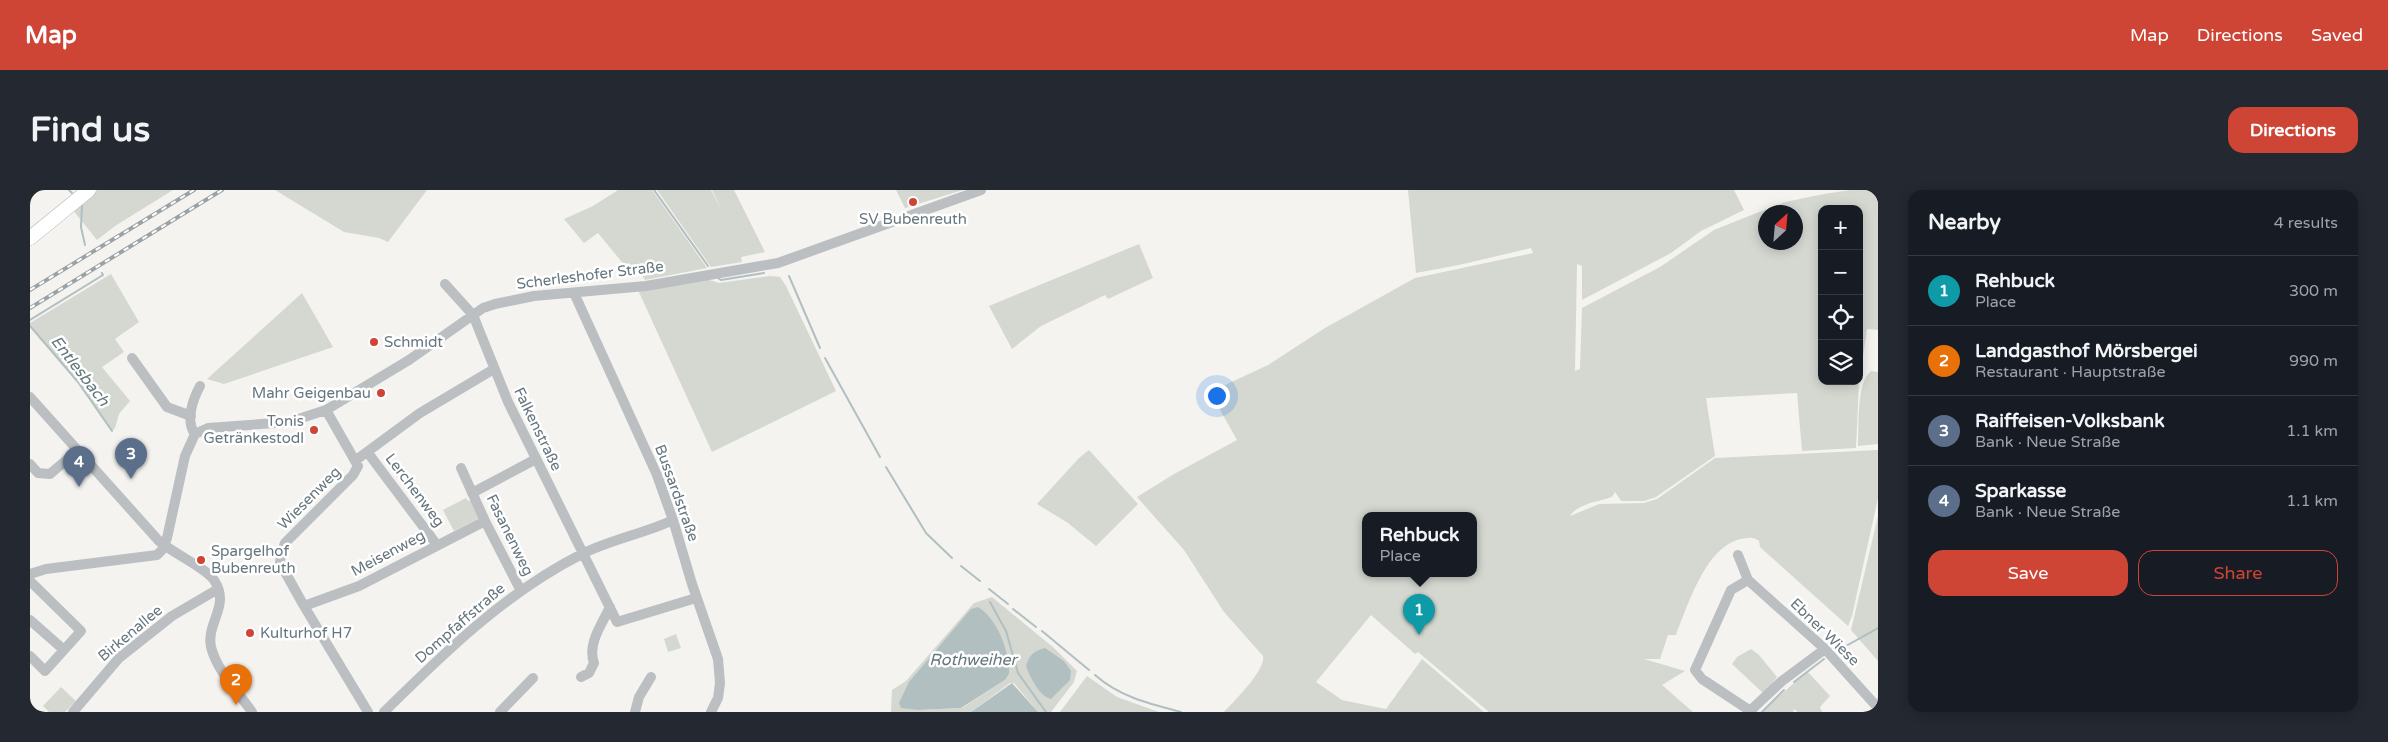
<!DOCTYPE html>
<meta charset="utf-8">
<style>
body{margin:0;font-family:"Varela Round",sans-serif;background:#242831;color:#f1f3f6}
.controls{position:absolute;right:15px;top:15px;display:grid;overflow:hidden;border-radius:10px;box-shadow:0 2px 12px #0003}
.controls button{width:45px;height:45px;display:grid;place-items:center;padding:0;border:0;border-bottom:1px solid #363941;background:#171b24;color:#f1f3f6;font:25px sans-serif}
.compass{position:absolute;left:1728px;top:15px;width:45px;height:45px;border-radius:50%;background:#171b24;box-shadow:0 2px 12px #0003;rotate:26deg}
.you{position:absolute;left:1186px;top:205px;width:18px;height:18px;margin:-12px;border:4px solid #fff;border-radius:50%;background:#1a73e8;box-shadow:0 0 0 8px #1a73e833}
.badge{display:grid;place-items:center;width:32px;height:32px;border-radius:50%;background:#ce4536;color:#fff;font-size:16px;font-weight:700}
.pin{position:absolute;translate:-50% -41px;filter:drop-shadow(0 1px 2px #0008)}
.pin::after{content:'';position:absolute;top:26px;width:18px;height:15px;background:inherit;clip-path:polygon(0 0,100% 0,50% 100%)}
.popup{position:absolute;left:1332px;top:322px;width:115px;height:65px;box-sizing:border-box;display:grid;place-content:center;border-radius:10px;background:#171b24;filter:drop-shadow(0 1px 4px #0005);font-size:16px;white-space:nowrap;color:#9ea1a6}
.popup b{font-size:19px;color:#f1f3f6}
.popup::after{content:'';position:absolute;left:50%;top:100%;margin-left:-10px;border:10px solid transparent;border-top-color:#171b24}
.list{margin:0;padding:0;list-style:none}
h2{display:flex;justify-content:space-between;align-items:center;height:65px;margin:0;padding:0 20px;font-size:21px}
h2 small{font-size:16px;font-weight:400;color:#9ea1a6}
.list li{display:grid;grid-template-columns:32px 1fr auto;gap:15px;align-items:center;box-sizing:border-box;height:70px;padding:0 20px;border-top:1px solid #363941}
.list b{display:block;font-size:19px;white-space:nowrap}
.list p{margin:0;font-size:16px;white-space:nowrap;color:#9ea1a6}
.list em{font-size:16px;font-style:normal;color:#9ea1a6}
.actions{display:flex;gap:10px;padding:15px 20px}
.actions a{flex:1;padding:11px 0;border:1px solid #ce4536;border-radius:15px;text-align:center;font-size:18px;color:#ce4536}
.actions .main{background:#ce4536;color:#fff}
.icon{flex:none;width:28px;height:28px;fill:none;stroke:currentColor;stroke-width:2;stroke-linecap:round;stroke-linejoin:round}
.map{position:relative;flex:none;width:1848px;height:522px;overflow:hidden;border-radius:15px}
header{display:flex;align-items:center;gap:30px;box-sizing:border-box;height:70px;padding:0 25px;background:#ce4536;color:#fff}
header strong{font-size:24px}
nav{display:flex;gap:28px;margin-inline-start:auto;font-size:18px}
.intro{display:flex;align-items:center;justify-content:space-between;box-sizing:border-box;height:120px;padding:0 30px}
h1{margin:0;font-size:35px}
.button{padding:12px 22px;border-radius:15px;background:#ce4536;color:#fff;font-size:18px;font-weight:700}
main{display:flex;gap:30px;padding:0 30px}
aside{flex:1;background:#171b24;border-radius:15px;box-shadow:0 2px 12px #0003}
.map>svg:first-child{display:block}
</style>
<header>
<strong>Map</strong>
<nav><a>Map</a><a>Directions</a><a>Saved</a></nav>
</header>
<div class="intro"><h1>Find us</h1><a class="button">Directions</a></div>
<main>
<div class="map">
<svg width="1848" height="522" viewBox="0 0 1848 522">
<rect width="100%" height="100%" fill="#f4f3f0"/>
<!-- green -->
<path fill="#d4d8d0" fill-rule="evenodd" d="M68,0H143L85,36L67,50L42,19Z
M245,0H397L358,52L349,48L314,42Z
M588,0H622L677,78L615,90L607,77L600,82L568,43L554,53L534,29L563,16Z
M627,0H681L692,21L682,0H704L735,62L711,67L712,72L681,77Z
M866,0H933L875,18Z
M1378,0H1704L1714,20L1671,41L1641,63L1552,110V76L1547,74L1545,181L1550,179L1552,118L1630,77L1684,40L1724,24L1755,12L1794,4L1820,0H1848V140L1837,139L1829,193L1826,258L1772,261L1767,203L1676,208L1685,266L1626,307L1614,311H1591L1585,302L1582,307C1570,311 1547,314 1540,326L1569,314L1614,313L1627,309L1685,268L1848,260V308L1822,426L1818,436L1730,357L1729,351C1723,346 1718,348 1711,349C1676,356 1658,415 1646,445H1638L1630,469H1614L1655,481L1632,495L1663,522H1459L1388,462L1385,464L1341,425L1286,492L1312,510L1356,519L1392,469L1454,522H1194C1204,511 1236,480 1233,466L1194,422L1154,360L1107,307L1144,284L1207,250L1180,202L1238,175L1295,138L1385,88L1503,63L1501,58L1429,75L1386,83ZM1792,19H1829V191H1792ZM1736,22H1766V52H1736ZM1335,326H1443V384H1335Z
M1109,54L1123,88L1078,109L1075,105L1011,136L982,159L959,116Z
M81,84L109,132L85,149L94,162L72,177L100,211L89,224L85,238L82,241L48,192L0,136V133Z
M740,86L750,87L756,96L806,201L682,262L608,100L676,89L689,93Z
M272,103L303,157L194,194L177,189Z
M1841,181L1848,182V254L1828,256C1829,237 1826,193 1841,181Z
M1059,260L1108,314L1066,356L1038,333L1007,314L1049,268Z
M436,308L438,311L442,310L449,328L424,341L413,320Z
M1848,326V471L1821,440Z
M962,407L1024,458L1047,481L1044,492L1021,522H1008L984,493H980L941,522H861L862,500L876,491L944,413ZM979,484L975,490L932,518L888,520Z
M646,444L651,458L638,462L634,449Z
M1721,459L1729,465L1747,487L1734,504L1702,474L1707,467Z
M1777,481L1800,506L1790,517L1792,522H1768L1764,519L1763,522H1732Z
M1057,486L1087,507L1129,522H1030Z
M31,497L46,511L35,522H19L13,516Z"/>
<!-- water -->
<path fill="#b1bfc1" d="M948,417C967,428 980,462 979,484L975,490L931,518L888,520L871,518L869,513L879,492L941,419Z
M1015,458L1034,471L1041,481L1040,490L1021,509C1009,506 1000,487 996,476C999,465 1004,461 1015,458Z
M982,493L1008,522H941Z"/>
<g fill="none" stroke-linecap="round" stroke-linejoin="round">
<!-- stream -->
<path stroke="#b1bfc1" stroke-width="2" d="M39,0L42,3
M624,0L678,76
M52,16L51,37L55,55
M759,86L790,158
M688,88L691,90L734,83
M0,130L73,85L72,83
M0,136L48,192L82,241
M795,168L850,267
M856,277L896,343L922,368
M931,376L950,391
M959,399L978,414
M960,412L976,441L988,483L1016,522
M983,419L1006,437
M1012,441L1059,480
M1807,461L1848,438
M1065,485C1090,507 1120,514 1151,522
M1764,492L1794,469
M1732,522L1754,500"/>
<defs>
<path id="major" d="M0,48L59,0"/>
</defs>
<!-- major casing -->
<use href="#major" stroke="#adb2b4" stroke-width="15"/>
<!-- minor -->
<path stroke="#bbbfc2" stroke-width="10" d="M415,94L443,125L478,212L587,432L666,408
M544,103L627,285L643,330L662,394L688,469L690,493L688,508L681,522
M102,168L137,217L161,226
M0,207L128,350C142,363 175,377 184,390C201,416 176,432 181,457C187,481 208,502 222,522
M296,220L328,276L323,285L255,353L251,363L250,373L274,416L338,522
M165,244C155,231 163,209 170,196
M338,263L407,355
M326,270L390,223L464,179
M0,274L8,283L20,284L47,261
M431,278L455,331L491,401
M442,303L506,269
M1708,365L1718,390L1795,459L1848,518
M0,384L16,379L127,365L132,360L137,348L155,266L165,244L178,238L259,232L296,220L379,170L453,118L465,114L504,106L616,96L748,73L951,0
M1718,390L1701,400L1665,480L1672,489L1722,522
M0,391L51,441L15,481L0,466
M274,416L329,396L455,331
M0,430L34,460
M551,487L559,483L564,473C557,454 572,434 580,417
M1720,521L1752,491L1795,459
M43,522L89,468L142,426L188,399
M354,522C414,463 474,404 550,365C579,350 613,344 643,330
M470,522L503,488
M605,522L609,507L621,487"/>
<!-- major -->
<use href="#major" stroke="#fff" stroke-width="14"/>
<defs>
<path id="rail" d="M0,100L164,0
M0,118L192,0"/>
</defs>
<!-- rail casing -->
<use href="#rail" stroke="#9ba2a6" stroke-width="4"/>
<!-- rail -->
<use href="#rail" stroke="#fff" stroke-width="2" stroke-dasharray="5.5" stroke-linecap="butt"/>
</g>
<!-- markers -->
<g fill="#ce4536" stroke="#fff" stroke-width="2">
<circle cx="883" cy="12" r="5"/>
<circle cx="344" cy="152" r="5"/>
<circle cx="351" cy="203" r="5"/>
<circle cx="284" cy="240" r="5"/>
<circle cx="171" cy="370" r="5"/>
<circle cx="220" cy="443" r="5"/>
</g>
<g text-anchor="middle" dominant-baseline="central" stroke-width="5" stroke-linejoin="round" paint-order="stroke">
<!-- poi labels -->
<g font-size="15" fill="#66767e" stroke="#fff" text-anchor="start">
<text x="883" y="29" text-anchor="middle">SV Bubenreuth</text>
<text x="354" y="152">Schmidt</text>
<text x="341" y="203" text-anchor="end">Mahr Geigenbau</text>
<text x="274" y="231" text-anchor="end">Tonis<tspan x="274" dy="17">Getränkestodl</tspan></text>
<text x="181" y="361">Spargelhof<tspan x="181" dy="17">Bubenreuth</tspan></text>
<text x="230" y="443">Kulturhof H7</text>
</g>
<!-- street labels -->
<g font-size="15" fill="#66767e" stroke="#fff">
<text transform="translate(560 85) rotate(-7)">Scherleshofer Straße</text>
<text transform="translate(508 239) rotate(64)">Falkenstraße</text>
<text transform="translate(385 300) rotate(53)">Lerchenweg</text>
<text transform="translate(647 303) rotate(70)">Bussardstraße</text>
<text transform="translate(279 308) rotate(-45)">Wiesenweg</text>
<text transform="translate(480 345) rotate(64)">Fasanenweg</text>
<text transform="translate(358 363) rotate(-28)">Meisenweg</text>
<text transform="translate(430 433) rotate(-41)">Dompfaffstraße</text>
<text transform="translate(1795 442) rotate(44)">Ebner Wiese</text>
<text transform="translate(100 443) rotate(-40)">Birkenallee</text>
</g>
<!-- water labels -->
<g font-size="16" font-style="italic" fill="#62787b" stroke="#fff">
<text transform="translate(50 181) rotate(52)">Entlesbach</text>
<text x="943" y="470">Rothweiher</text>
</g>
</g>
</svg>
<div class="controls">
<button>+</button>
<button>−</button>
<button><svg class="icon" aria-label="locate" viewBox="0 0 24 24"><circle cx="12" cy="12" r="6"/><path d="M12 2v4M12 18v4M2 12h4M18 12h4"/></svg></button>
<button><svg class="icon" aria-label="layers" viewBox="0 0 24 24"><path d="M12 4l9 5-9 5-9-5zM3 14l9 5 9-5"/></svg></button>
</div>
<svg class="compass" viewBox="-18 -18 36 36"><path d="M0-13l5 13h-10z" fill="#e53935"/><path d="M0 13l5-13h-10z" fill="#9ea1a6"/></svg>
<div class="you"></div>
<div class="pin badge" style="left:1389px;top:445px;background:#0f9aa8">1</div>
<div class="popup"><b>Rehbuck</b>Place</div>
<div class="pin badge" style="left:206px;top:515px;background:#e8710a">2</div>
<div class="pin badge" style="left:101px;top:289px;background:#5c6f8a">3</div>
<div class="pin badge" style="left:49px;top:297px;background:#5c6f8a">4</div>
</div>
<aside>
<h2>Nearby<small>4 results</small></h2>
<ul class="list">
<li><span class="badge" style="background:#0f9aa8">1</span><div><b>Rehbuck</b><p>Place</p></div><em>300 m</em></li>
<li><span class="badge" style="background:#e8710a">2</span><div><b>Landgasthof Mörsbergei</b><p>Restaurant · Hauptstraße</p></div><em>990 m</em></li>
<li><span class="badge" style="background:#5c6f8a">3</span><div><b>Raiffeisen-Volksbank</b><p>Bank · Neue Straße</p></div><em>1.1 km</em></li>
<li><span class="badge" style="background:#5c6f8a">4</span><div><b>Sparkasse</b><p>Bank · Neue Straße</p></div><em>1.1 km</em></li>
</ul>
<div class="actions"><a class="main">Save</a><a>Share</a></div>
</aside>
</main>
